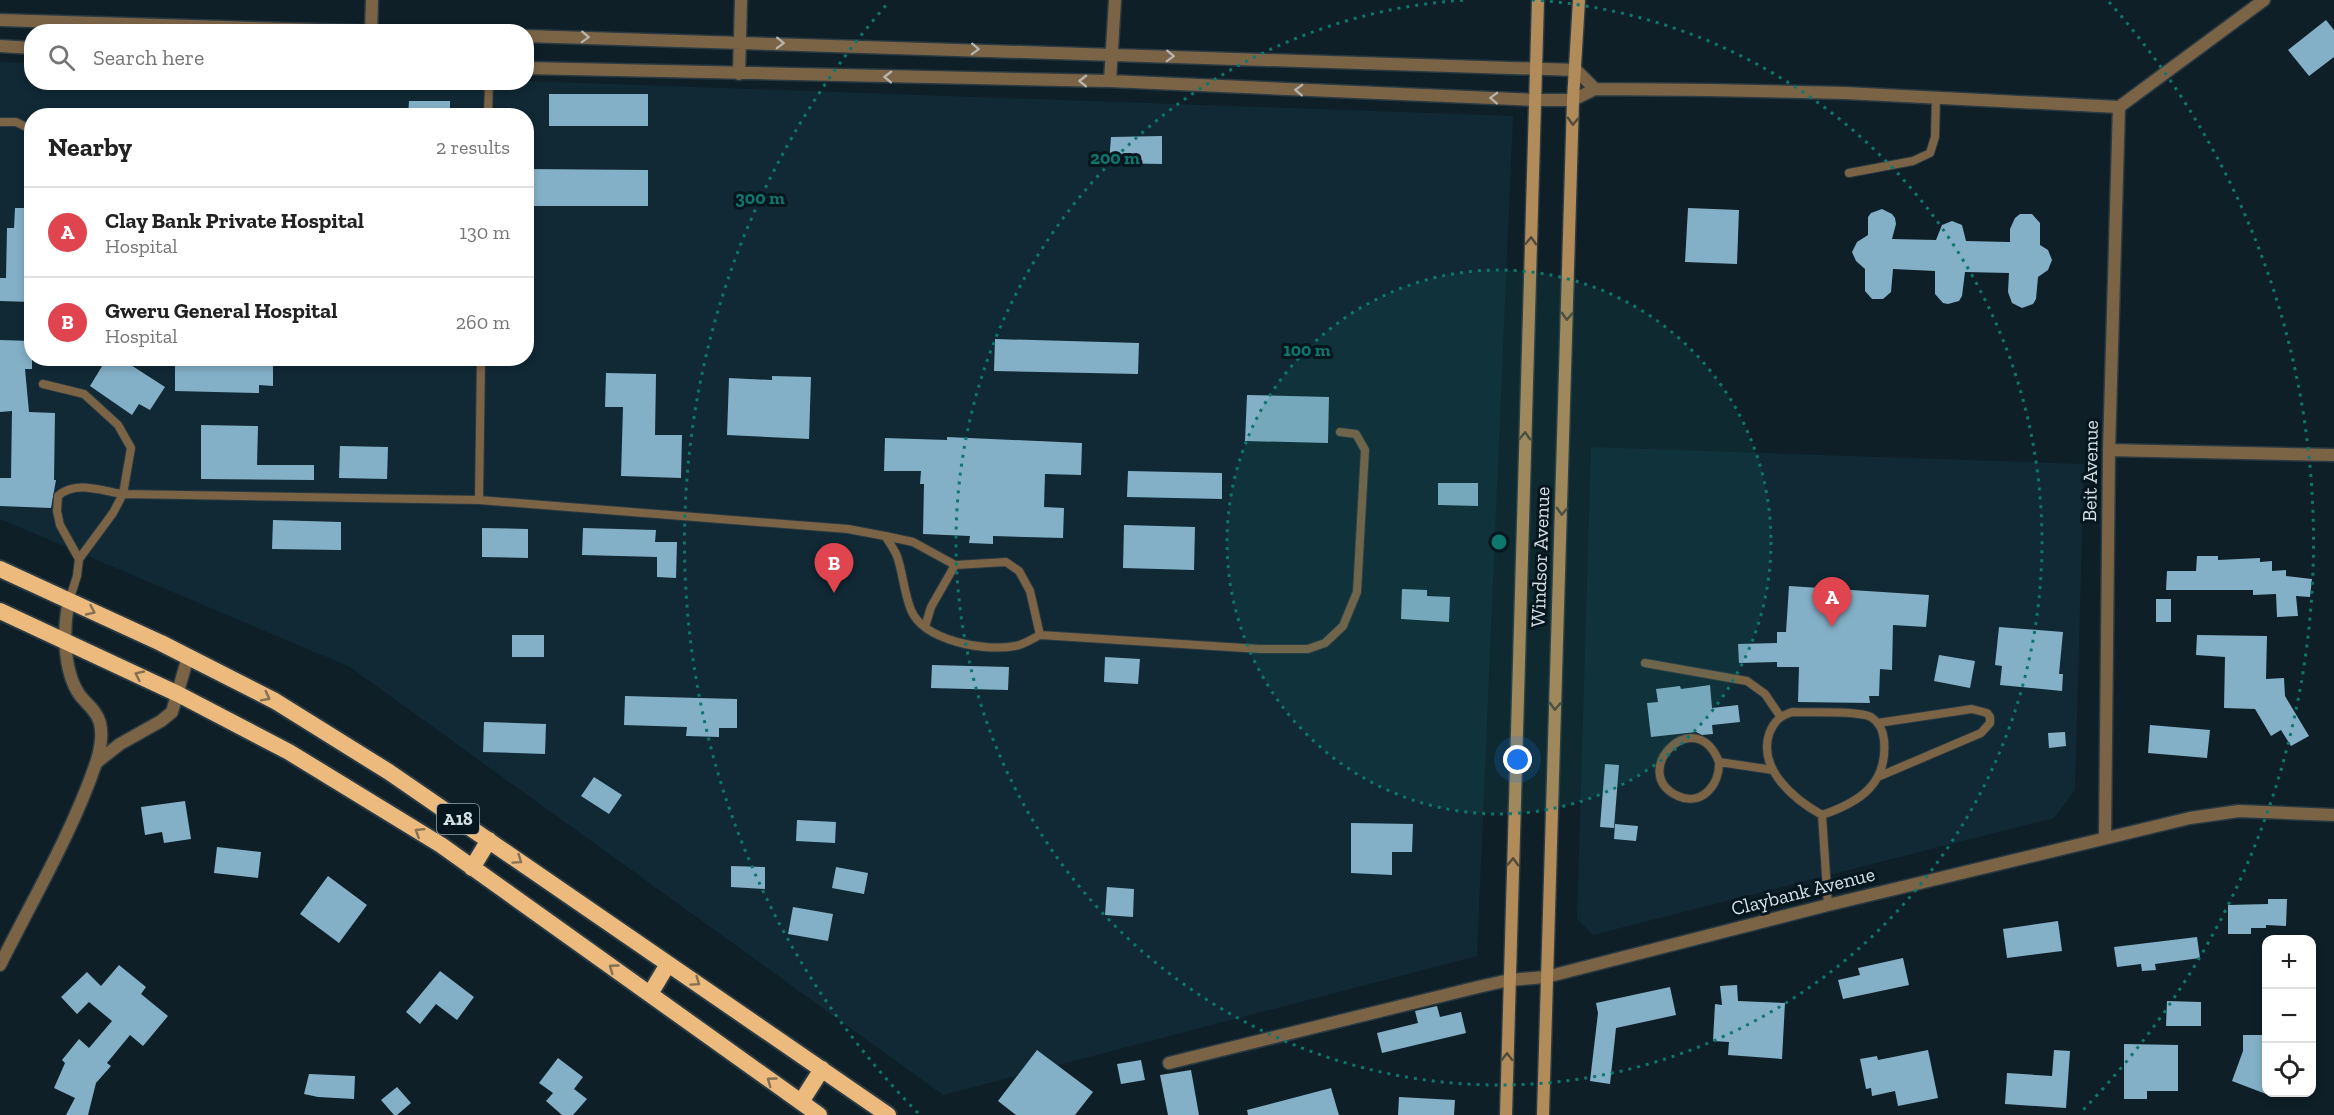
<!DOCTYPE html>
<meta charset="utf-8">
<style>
body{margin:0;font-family:"Zilla Slab",serif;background:#f2f2f2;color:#222}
.controls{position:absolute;right:18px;bottom:18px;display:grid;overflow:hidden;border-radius:12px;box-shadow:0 3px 9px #0003}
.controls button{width:54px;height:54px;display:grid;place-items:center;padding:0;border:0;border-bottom:2px solid #e0e0e0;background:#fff;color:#222;font:30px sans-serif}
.you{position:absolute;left:1518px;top:760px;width:21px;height:21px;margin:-15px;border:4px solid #fff;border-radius:50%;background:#1a73e8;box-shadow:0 0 0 9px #1a73e833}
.badge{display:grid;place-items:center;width:39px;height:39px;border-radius:50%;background:#7c3aed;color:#fff;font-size:20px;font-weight:700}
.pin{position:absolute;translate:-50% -50px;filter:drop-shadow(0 2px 3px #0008)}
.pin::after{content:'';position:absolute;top:32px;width:21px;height:18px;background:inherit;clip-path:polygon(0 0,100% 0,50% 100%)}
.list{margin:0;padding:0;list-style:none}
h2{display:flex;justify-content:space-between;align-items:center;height:78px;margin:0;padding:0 24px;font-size:26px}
h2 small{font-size:20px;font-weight:400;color:#767676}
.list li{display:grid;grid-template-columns:39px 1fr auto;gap:18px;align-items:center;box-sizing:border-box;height:90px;padding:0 24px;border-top:2px solid #e0e0e0}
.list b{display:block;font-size:22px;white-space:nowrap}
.list p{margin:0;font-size:20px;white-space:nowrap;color:#767676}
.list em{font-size:20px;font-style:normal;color:#767676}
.icon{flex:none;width:33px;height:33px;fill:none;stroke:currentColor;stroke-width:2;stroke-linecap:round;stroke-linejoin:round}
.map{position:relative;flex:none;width:2334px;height:1115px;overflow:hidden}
.search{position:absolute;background:#fff;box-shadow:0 3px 9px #0003;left:24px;top:24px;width:510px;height:66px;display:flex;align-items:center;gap:15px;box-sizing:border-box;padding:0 21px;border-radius:24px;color:#767676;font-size:22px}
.panel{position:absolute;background:#fff;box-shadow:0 3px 9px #0003;left:24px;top:108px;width:510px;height:258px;border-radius:24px}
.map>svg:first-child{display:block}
</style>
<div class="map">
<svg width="2334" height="1115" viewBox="0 0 2334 1115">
<rect width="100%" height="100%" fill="#0e1f27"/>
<!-- built -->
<path fill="#102935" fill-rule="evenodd" d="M0,62L31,63L32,82L527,81L1513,116L1477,956L943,1095L350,667L0,519ZM32,116H526V358H32Z
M1591,447L2084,464L2075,790L2054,818L1593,935L1577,919Z"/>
<!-- building -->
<path fill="#84b0c7" d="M2326,20L2334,30V57L2309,76L2288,50Z
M549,94H648V126H549Z
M409,101H450V116H408Z
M1162,136V164L1109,163L1111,137Z
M526,169L648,170V206H526Z
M15,208H32V302L0,301V278H6L7,228H14Z
M1688,208L1739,210L1737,264L1685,262Z
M1882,209L1892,214L1895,218L1896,224L1892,239L1936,240L1942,225L1952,221L1962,225L1966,241L2010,242V229L2015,218L2020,214H2032L2040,223V245L2048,250L2052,260L2048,270L2038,277L2036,299L2033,304L2022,308L2012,303L2008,292L2009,273L1965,272L1962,296L1959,301L1948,304L1943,303L1935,294V271L1893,269L1891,292L1883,299H1872L1865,291V269L1856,261L1852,252L1857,242L1868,235V217L1871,213Z
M995,339L1139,343L1138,374L994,371Z
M0,340L32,341V369H25L29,412L55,413L54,480H56L51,508L0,506V478H11L12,411L0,412Z
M107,358H120L165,387L150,410L139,404L132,415L90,386Z
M249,358H273V386L259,385V393L175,391V364L249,366Z
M606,373L656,374L655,435H682L681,478L621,476L623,407H605Z
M772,376L811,377L809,439L727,435L729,378L772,380Z
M1247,395L1329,397L1328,443L1245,441Z
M201,425L258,426L257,465H314V480L201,479Z
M947,437L1082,443L1081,475L1045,474L1044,507L1064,508L1063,538L993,536V544L969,543L970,536L923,534L924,484H920L921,471H884L885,438L947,440Z
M340,446L388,447L387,479L339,478Z
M1128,471L1222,473V499L1127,497Z
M1438,483H1478V506L1438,505Z
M273,520L341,522V550L272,549Z
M1124,525L1195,527L1194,570L1123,568Z
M482,528L528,529V558L482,557Z
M583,528L656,530L655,542H677L676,578L657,577V557L582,555Z
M2197,556H2218V560L2260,558V562L2272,561V571L2286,570V576L2312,579L2310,597L2296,596L2298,616L2277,617L2276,594L2253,595V590H2166L2167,571H2196Z
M1789,586L1929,595L1926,627L1893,625L1892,670L1880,669L1879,696H1869L1870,703L1798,702L1799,667H1777V662L1739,663L1738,644L1777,643V632H1786Z
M1402,589L1427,590V596L1450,597L1449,622L1401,619Z
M2156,599H2171V622H2156Z
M1999,627L2063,632L2059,674H2063L2062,691L2000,685L2002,666L1995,665Z
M512,635H544V657H512Z
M2197,635L2267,636L2266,679L2284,678L2285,696L2309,736L2291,746L2281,730L2271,736L2255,709L2224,708L2225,657L2196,655Z
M1939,655L1975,661L1970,688L1934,681Z
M1105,657L1140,659L1138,684L1104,682Z
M932,665L1009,667L1008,690L931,688Z
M1710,685L1712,708L1738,705L1740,722L1712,725L1713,734L1702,735L1696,732L1651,737L1647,703L1658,702L1656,689L1680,686L1681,689Z
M625,696L737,699V728H719V737L686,736L687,727L624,725Z
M484,722L546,724L545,754L483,752Z
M2150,725L2210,730L2207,758L2148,753Z
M2065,732L2066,746L2049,748L2048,733Z
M1605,764L1619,765L1614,828L1600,827Z
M594,777L622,795L609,814L581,796Z
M185,801L191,839L164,843L162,832L145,835L141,807Z
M797,820L836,822L835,843L796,841Z
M1351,823L1413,824L1412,852H1392V875L1351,873Z
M1615,824L1638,826L1636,841L1614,839Z
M217,847L261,852L258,878L214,873Z
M731,866L765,867V889L731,887Z
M836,867L868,873L864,894L832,888Z
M328,876L367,905L339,943L300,914Z
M1107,887L1134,889L1133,917L1105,915Z
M2268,899H2287L2286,926L2266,925V928H2251V934H2228V905L2268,904Z
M793,907L833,914L828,941L788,934Z
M2058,921L2062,951L2007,958L2003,929Z
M2197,937L2200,958L2155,964L2156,970L2142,971L2141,964L2117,967L2114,947Z
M1903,958L1909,985L1843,999L1838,980L1860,975L1858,968Z
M119,965L146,987L141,994L168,1016L143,1046L130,1035L107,1063L111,1066L96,1083L88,1115H66L75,1098L54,1088L65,1063L62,1060L79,1039L89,1048L112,1021L89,1002L77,1014L61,997L87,972L101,986Z
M440,971L474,997L457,1020L436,1004L420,1024L406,1012Z
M1737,985L1738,1001L1785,1003L1782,1059L1728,1055L1729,1042L1713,1041L1715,1004L1722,1005L1720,986Z
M1670,987L1676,1015L1616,1028L1610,1084L1590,1081L1598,1013L1596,1003Z
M2167,1001L2201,1002V1026H2166Z
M1437,1006L1440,1017L1461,1012L1466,1033L1382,1053L1377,1033L1418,1023L1415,1011Z
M2243,1035H2266V1094L2232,1081L2243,1051Z
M2124,1044L2178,1045V1091H2147V1099H2124Z
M1037,1050L1093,1092L1075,1115H1016L998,1101Z
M1928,1050L1938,1098L1898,1106L1895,1091L1872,1096L1871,1088L1866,1089L1860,1059L1877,1056L1878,1060Z
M2054,1050L2070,1051L2066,1108L2005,1104L2007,1073L2052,1076Z
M558,1058L583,1077L574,1089L587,1099L573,1115H562L546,1101L553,1093L539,1083Z
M1141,1060L1145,1080L1121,1084L1117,1064Z
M1191,1070L1199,1115H1168L1160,1075Z
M309,1074L355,1076L354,1099L318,1097L304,1094Z
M397,1087L411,1103L397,1115H394L381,1100Z
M1331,1088L1339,1115H1248L1247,1110Z
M1399,1097L1455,1100L1454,1115H1398Z"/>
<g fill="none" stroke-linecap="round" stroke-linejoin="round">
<defs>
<path id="service" d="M488,116L489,82
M0,122H16L32,130
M1849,173L1913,161L1930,153L1935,137L1936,98
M43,384L84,394L118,425L131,448L123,494L113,513L79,559
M479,500L481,358
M885,536L913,542L955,565L1006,562L1019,571L1030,591L1040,635
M69,601L77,576L79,559L60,525L57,511L58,496C75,480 102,491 123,494L479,500L848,529L885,536C889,542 894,549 897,556C903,573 904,593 911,610C924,641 985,652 1015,646C1023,645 1032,639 1040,635L1260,649H1308L1325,643L1343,626L1357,592L1365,450L1356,434L1340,432
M925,627L931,607L955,565
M1645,663L1747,681L1765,694L1780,716
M1792,712C1809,713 1858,710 1871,717C1880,723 1883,730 1884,740C1888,784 1860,802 1822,815C1795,800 1758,770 1769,734C1774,721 1780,716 1792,712Z
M1878,723L1972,709L1987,713L1990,717V723L1981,733L1880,776
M1719,762C1720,784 1702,807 1678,796C1627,773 1695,701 1719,762L1773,770
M1822,815L1828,905"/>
<path id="minor" d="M0,20L383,32
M371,32L372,0
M526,36L1576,70L1595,89
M0,46L32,48
M526,68L1110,81L1535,100H1573L1595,89L1709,90L1845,93L2119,107L2264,0
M739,74L741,0
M1110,81L1115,0
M2109,450L2334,455
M97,762L120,744L161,721L172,712L188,657
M2105,837L2109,450L2119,107
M0,965C32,901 73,831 96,763C100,752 103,735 100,723C96,709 86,704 79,694C63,670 63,627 69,601
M1169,1063L1478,987L1509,980L1546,977L1828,905L2190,818L2239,811L2334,815"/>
<path id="secondary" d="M1506,1115L1538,0
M1543,1115L1573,100L1579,0"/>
<path id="trunk" d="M0,569L161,643L275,701L389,772L888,1115
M0,611L178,694L289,752L441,845L819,1115
M472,868L489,840
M650,994L668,964
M801,1102L822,1069"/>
</defs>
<!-- service casing -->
<use href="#service" stroke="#2a3a42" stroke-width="10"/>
<!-- minor casing -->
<use href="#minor" stroke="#2a3a42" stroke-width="15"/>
<!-- secondary casing -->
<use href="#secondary" stroke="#2a3a42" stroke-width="15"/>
<!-- trunk casing -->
<use href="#trunk" stroke="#2a3a42" stroke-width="20"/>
<!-- service -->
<use href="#service" stroke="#7b6346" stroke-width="8"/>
<!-- minor -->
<use href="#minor" stroke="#7b6346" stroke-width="12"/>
<!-- secondary -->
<use href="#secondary" stroke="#b28b5b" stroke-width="12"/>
<!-- trunk -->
<use href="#trunk" stroke="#ecba7d" stroke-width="16"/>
</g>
<!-- one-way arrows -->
<defs><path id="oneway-chevron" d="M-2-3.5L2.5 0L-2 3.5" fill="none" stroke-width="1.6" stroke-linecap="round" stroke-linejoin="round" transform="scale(1.5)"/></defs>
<g stroke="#b6b4ad">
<use href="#oneway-chevron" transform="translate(585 37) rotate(2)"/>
<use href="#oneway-chevron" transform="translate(780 43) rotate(2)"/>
<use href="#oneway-chevron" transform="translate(975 49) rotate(2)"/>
<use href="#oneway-chevron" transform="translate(1170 56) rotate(2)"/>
<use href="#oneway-chevron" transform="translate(888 77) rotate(-179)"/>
<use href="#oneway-chevron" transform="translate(1083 81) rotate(-179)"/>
<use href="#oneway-chevron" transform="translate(1299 90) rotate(-178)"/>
<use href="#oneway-chevron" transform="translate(1494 98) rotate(-178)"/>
</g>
<g stroke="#534b39">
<use href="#oneway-chevron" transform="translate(1573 121) rotate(92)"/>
<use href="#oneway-chevron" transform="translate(1531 241) rotate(-88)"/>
<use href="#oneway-chevron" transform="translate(1567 316) rotate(92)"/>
<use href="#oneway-chevron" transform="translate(1525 436) rotate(-88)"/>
<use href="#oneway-chevron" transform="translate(1562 511) rotate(92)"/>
<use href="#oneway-chevron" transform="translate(1555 706) rotate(92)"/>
<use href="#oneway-chevron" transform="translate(1513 862) rotate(-88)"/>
<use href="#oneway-chevron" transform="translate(1507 1057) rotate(-89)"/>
</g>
<g stroke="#847052">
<use href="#oneway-chevron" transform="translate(91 611) rotate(25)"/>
<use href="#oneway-chevron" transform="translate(139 675) rotate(-155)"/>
<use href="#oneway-chevron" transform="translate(266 697) rotate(27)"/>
<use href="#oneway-chevron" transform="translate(419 832) rotate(-148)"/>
<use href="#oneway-chevron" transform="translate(518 860) rotate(35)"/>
<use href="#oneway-chevron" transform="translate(613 968) rotate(-144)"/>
<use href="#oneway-chevron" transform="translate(696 982) rotate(35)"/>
<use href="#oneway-chevron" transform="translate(771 1081) rotate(-144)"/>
</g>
<!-- distance rings -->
<circle cx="1499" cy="542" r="272" fill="#0f766e" fill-opacity=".12"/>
<g fill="none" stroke="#0f766e" stroke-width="3" stroke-dasharray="3 6">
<circle cx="1499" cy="542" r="272"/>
<path d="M1532 0A543 543 0 1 1 1466 0"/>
<path d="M918 1113A815 815 0 0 1 889 2M2109 2A815 815 0 0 1 2080 1113"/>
</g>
<g text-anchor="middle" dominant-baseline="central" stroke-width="6" stroke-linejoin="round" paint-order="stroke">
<!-- shield labels -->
<rect fill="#06161e" stroke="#97a3a9" stroke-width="1.5" x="437" y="804" width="42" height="30" rx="4.5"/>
<g font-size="18" font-weight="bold" fill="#d5e0e5">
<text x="458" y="819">A18</text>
</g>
<!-- street labels -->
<g font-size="20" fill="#d5e0e5" stroke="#06161e">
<text transform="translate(2090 471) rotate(-89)">Beit Avenue</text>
<text transform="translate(1540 557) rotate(-88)">Windsor Avenue</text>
<text transform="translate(1803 891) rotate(-14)">Claybank Avenue</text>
</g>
</g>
<circle cx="1499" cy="542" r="9" fill="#0f766e" stroke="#06161e" stroke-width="3"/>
<g font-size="18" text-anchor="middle" font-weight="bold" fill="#0f766e" stroke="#06161e" stroke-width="6" stroke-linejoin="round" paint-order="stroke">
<text x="1115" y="164">200 m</text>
<text x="760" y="204">300 m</text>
<text x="1307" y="356">100 m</text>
</g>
</svg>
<div class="controls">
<button>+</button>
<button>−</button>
<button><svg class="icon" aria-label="locate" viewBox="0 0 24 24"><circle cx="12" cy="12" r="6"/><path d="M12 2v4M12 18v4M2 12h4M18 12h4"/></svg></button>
</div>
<div class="you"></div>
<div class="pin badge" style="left:1832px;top:627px;background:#e0444e">A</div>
<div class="pin badge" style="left:834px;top:593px;background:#e0444e">B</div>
<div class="search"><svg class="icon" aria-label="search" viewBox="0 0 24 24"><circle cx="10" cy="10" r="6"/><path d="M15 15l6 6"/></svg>Search here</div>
<section class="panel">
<h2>Nearby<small>2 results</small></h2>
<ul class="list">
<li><span class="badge" style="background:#e0444e">A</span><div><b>Clay Bank Private Hospital</b><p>Hospital</p></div><em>130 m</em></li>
<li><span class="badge" style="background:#e0444e">B</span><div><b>Gweru General Hospital</b><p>Hospital</p></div><em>260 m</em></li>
</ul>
</section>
</div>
